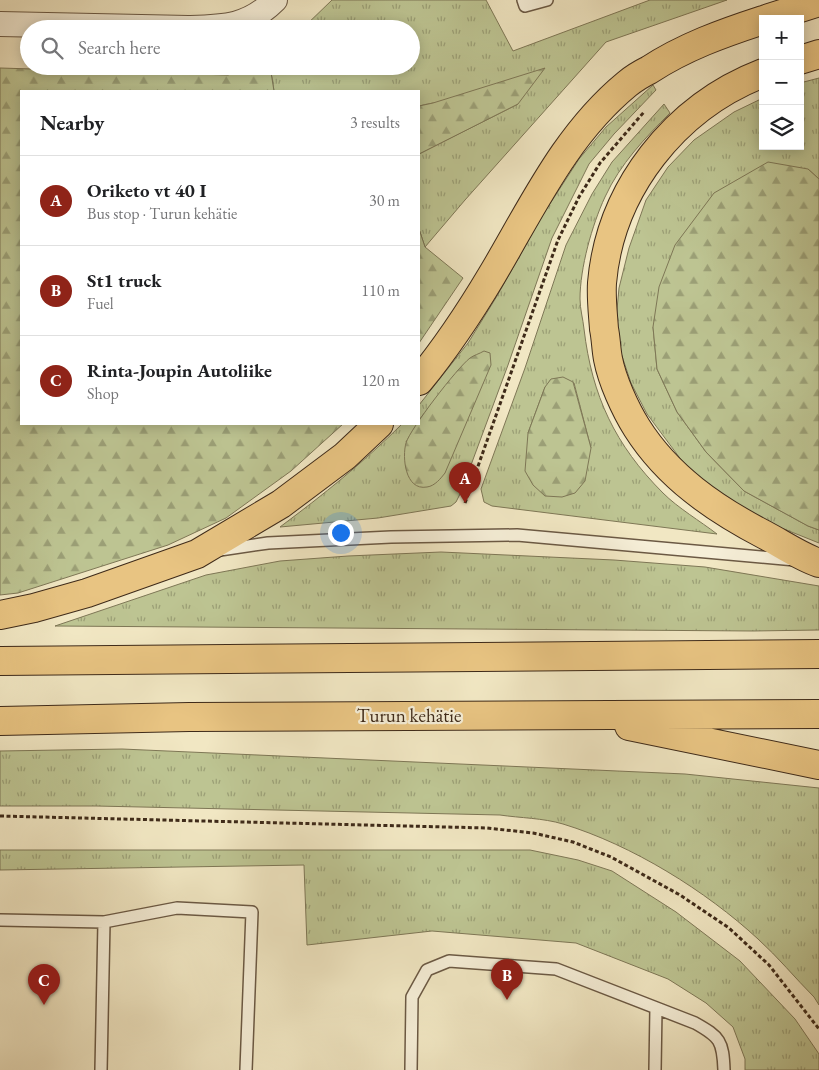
<!DOCTYPE html>
<meta charset="utf-8">
<style>
body{margin:0;font-family:"EB Garamond",serif;background:#f2f2f2;color:#202124}
.controls{position:absolute;right:15px;top:15px;display:grid;overflow:hidden;border-radius:0px;box-shadow:0 2px 12px #0003}
.controls button{width:45px;height:45px;display:grid;place-items:center;padding:0;border:0;border-bottom:1px solid #e0e0e0;background:#fff;color:#202124;font:25px sans-serif}
.you{position:absolute;left:340px;top:532px;width:18px;height:18px;margin:-12px;border:4px solid #fff;border-radius:50%;background:#1a73e8;box-shadow:0 0 0 8px #1a73e833}
.badge{display:grid;place-items:center;width:32px;height:32px;border-radius:50%;background:#8f2418;color:#fff;font-size:16px;font-weight:700}
.pin{position:absolute;translate:-50% -41px;filter:drop-shadow(0 1px 2px #0008)}
.pin::after{content:'';position:absolute;top:26px;width:18px;height:15px;background:inherit;clip-path:polygon(0 0,100% 0,50% 100%)}
.list{margin:0;padding:0;list-style:none}
h2{display:flex;justify-content:space-between;align-items:center;height:65px;margin:0;padding:0 20px;font-size:21px}
h2 small{font-size:16px;font-weight:400;color:#757577}
.list li{display:grid;grid-template-columns:32px 1fr auto;gap:15px;align-items:center;box-sizing:border-box;height:90px;padding:0 20px;border-top:1px solid #e0e0e0}
.list b{display:block;font-size:19px;white-space:nowrap}
.list p{margin:0;font-size:16px;white-space:nowrap;color:#757577}
.list em{font-size:16px;font-style:normal;color:#757577}
.icon{flex:none;width:28px;height:28px;fill:none;stroke:currentColor;stroke-width:2;stroke-linecap:round;stroke-linejoin:round}
.map{position:relative;flex:none;width:819px;height:1070px;overflow:hidden}
.search{position:absolute;background:#fff;box-shadow:0 2px 12px #0003;left:20px;top:20px;width:400px;height:55px;display:flex;align-items:center;gap:12px;box-sizing:border-box;padding:0 18px;border-radius:28px;color:#757577;font-size:19px}
.panel{position:absolute;background:#fff;box-shadow:0 2px 12px #0003;left:20px;top:90px;width:400px;height:335px;border-radius:0px}
.map>svg:first-child{display:block}
</style>
<div class="map">
<svg width="819" height="1070" viewBox="0 0 819 1070">
<defs>
<pattern id="grass-tufts" width="24" height="20" patternUnits="userSpaceOnUse" patternTransform="scale(1.25)"><rect width="24" height="20" fill="#bdc492"/><path d="M3 7l-1-3M5 7V3M7 7l1-3M15 17l-1-3M17 17v-4M19 17l1-3" fill="none" stroke="#9b9f76"/></pattern>
<pattern id="forest-firs" width="22" height="20" patternUnits="userSpaceOnUse" patternTransform="scale(1.25)"><rect width="22" height="20" fill="#bdc492"/><path d="M5 1l3.5 6h-7zM16 11l3.5 6h-7z" fill="#9b9f76"/></pattern>
</defs>
<rect width="100%" height="100%" fill="#f1e7c3"/>
<filter id="stains"><feTurbulence type="fractalNoise" baseFrequency=".004" numOctaves="4"/><feColorMatrix values="0 0 0 0 .2 0 0 0 0 .09 0 0 0 0 .02 0 0 0 .5 -.17"/></filter>
<radialGradient id="worn" r=".72"><stop offset=".6" stop-color="#630" stop-opacity="0"/><stop offset="1" stop-color="#630" stop-opacity=".3"/></radialGradient>
<!-- grass -->
<path fill="url(#grass-tufts)" stroke="#7e7756" fill-rule="evenodd" d="M332,0H486L513,51L650,0H727L606,42L465,200L425,247L419,229V154L518,104L433,103L419,106V91H274L270,66H411V29H302Z
M819,78V179L808,169L653,327L657,369L677,412L706,452L744,491L808,526L819,530V543L769,523L740,508L691,473L647,414L631,383L621,353L616,320L619,288L629,248L646,200L668,167L694,140L734,112L763,98V146H800V83Z
M653,85L656,90L614,134L589,164L552,238L508,365L461,492L456,502L451,506L378,518L280,527C323,495 364,462 402,424H417L406,442L460,368L419,420V405L468,343L497,296L542,216L579,159L606,127Z
M664,104L670,113C645,138 620,164 605,197C592,225 580,268 580,299C580,309 583,319 584,329C592,396 615,445 663,493C678,508 700,521 717,534L492,506L484,502L481,489L525,368L566,245L592,194L612,162ZM574,383L591,448L528,433L545,387Z
M441,552L614,560L705,567L819,586V630L753,631L55,626L206,575L280,561L348,556Z
M122,749L685,774L819,788V1005L814,997C795,978 778,957 758,939C706,891 632,845 563,824C543,818 520,818 500,815L96,806H0V751Z
M0,850H530L578,860L612,871L676,912L740,961L795,1019L819,1054V1070H745V1059L733,1027L706,1003L668,979L576,943L432,931L307,945L304,865L0,870Z"/>
<!-- forest -->
<path fill="url(#forest-firs)" stroke="#7e7756" d="M254,66H270L274,91H21V424H343L291,471L226,518L168,545L18,593L0,595V68L228,75Z
M545,68L518,104L419,154V106L433,103Z
M768,162L808,169L819,179V530L808,526L744,491L706,452L677,412L657,369L653,327L659,287L675,245L714,193Z
M419,229L425,247L463,278L419,343Z
M484,351L490,353L491,365L445,473C441,478 435,486 427,487C405,491 402,457 406,443C410,429 457,368 470,358C474,355 479,354 484,351Z
M563,377L573,382L591,448L585,481L575,493L562,497L545,496L533,485L525,471L528,433L545,387L551,379Z"/>
<g fill="none" stroke-linecap="round" stroke-linejoin="round">
<defs>
<path id="service" d="M523,0L525,6L547,0
M220,550L268,543L391,537L517,535L795,560
M0,920L104,922L177,908L252,912L246,1070
M101,1070L104,922
M411,1070L412,997L427,970L449,961L556,969L695,1023C720,1037 723,1041 724,1070
M655,1070L656,1008"/>
<path id="minor" d="M0,24L188,28C224,27 248,27 275,0"/>
<path id="trunk" d="M766,19L819,2
M800,60L819,54
M763,73C675,107 610,189 602,283C601,298 603,314 604,329C606,338 606,349 608,359C612,380 625,409 637,428C668,477 715,509 765,535C782,544 801,557 819,563
M419,381C446,348 470,312 492,275C532,208 565,135 627,84C633,79 641,74 649,70C684,47 723,33 763,20
M0,615L34,608L87,593L197,554L281,504L345,456L379,424
M0,661L819,654
M0,721L189,717L819,714
M629,726L819,765"/>
</defs>
<!-- service casing -->
<use href="#service" stroke="#6b5944" stroke-width="14"/>
<!-- minor casing -->
<use href="#minor" stroke="#6b5944" stroke-width="26"/>
<!-- trunk casing -->
<use href="#trunk" stroke="#3e2a19" stroke-width="30"/>
<!-- path -->
<path stroke="#3e2a19" stroke-width="3" stroke-dasharray="4 2.5" stroke-linecap="butt" d="M465,503L558,240L579,197L600,163L644,112
M0,816L487,828L533,833L573,842L611,857L680,895L729,928L769,965L819,1029"/>
<!-- service -->
<use href="#service" stroke="#f6efd8" stroke-width="11"/>
<!-- minor -->
<use href="#minor" stroke="#f6efd8" stroke-width="24"/>
<!-- trunk -->
<use href="#trunk" stroke="#e8c482" stroke-width="28"/>
</g>
<g text-anchor="middle" dominant-baseline="central" stroke-width="4.5" stroke-linejoin="round" paint-order="stroke">
<!-- street labels -->
<g font-size="19" fill="#3e2a19" stroke="#f6efd8">
<text x="409" y="715">Turun kehätie</text>
</g>
</g>
<rect width="100%" height="100%" filter="url(#stains)"/>
<rect width="100%" height="100%" fill="url(#worn)"/>
</svg>
<div class="controls">
<button>+</button>
<button>−</button>
<button><svg class="icon" aria-label="layers" viewBox="0 0 24 24"><path d="M12 4l9 5-9 5-9-5zM3 14l9 5 9-5"/></svg></button>
</div>
<div class="you"></div>
<div class="pin badge" style="left:465px;top:503px">A</div>
<div class="pin badge" style="left:507px;top:1000px">B</div>
<div class="pin badge" style="left:44px;top:1005px">C</div>
<div class="search"><svg class="icon" aria-label="search" viewBox="0 0 24 24"><circle cx="10" cy="10" r="6"/><path d="M15 15l6 6"/></svg>Search here</div>
<section class="panel">
<h2>Nearby<small>3 results</small></h2>
<ul class="list">
<li><span class="badge">A</span><div><b>Oriketo vt 40 I</b><p>Bus stop · Turun kehätie</p></div><em>30 m</em></li>
<li><span class="badge">B</span><div><b>St1 truck</b><p>Fuel</p></div><em>110 m</em></li>
<li><span class="badge">C</span><div><b>Rinta-Joupin Autoliike</b><p>Shop</p></div><em>120 m</em></li>
</ul>
</section>
</div>
